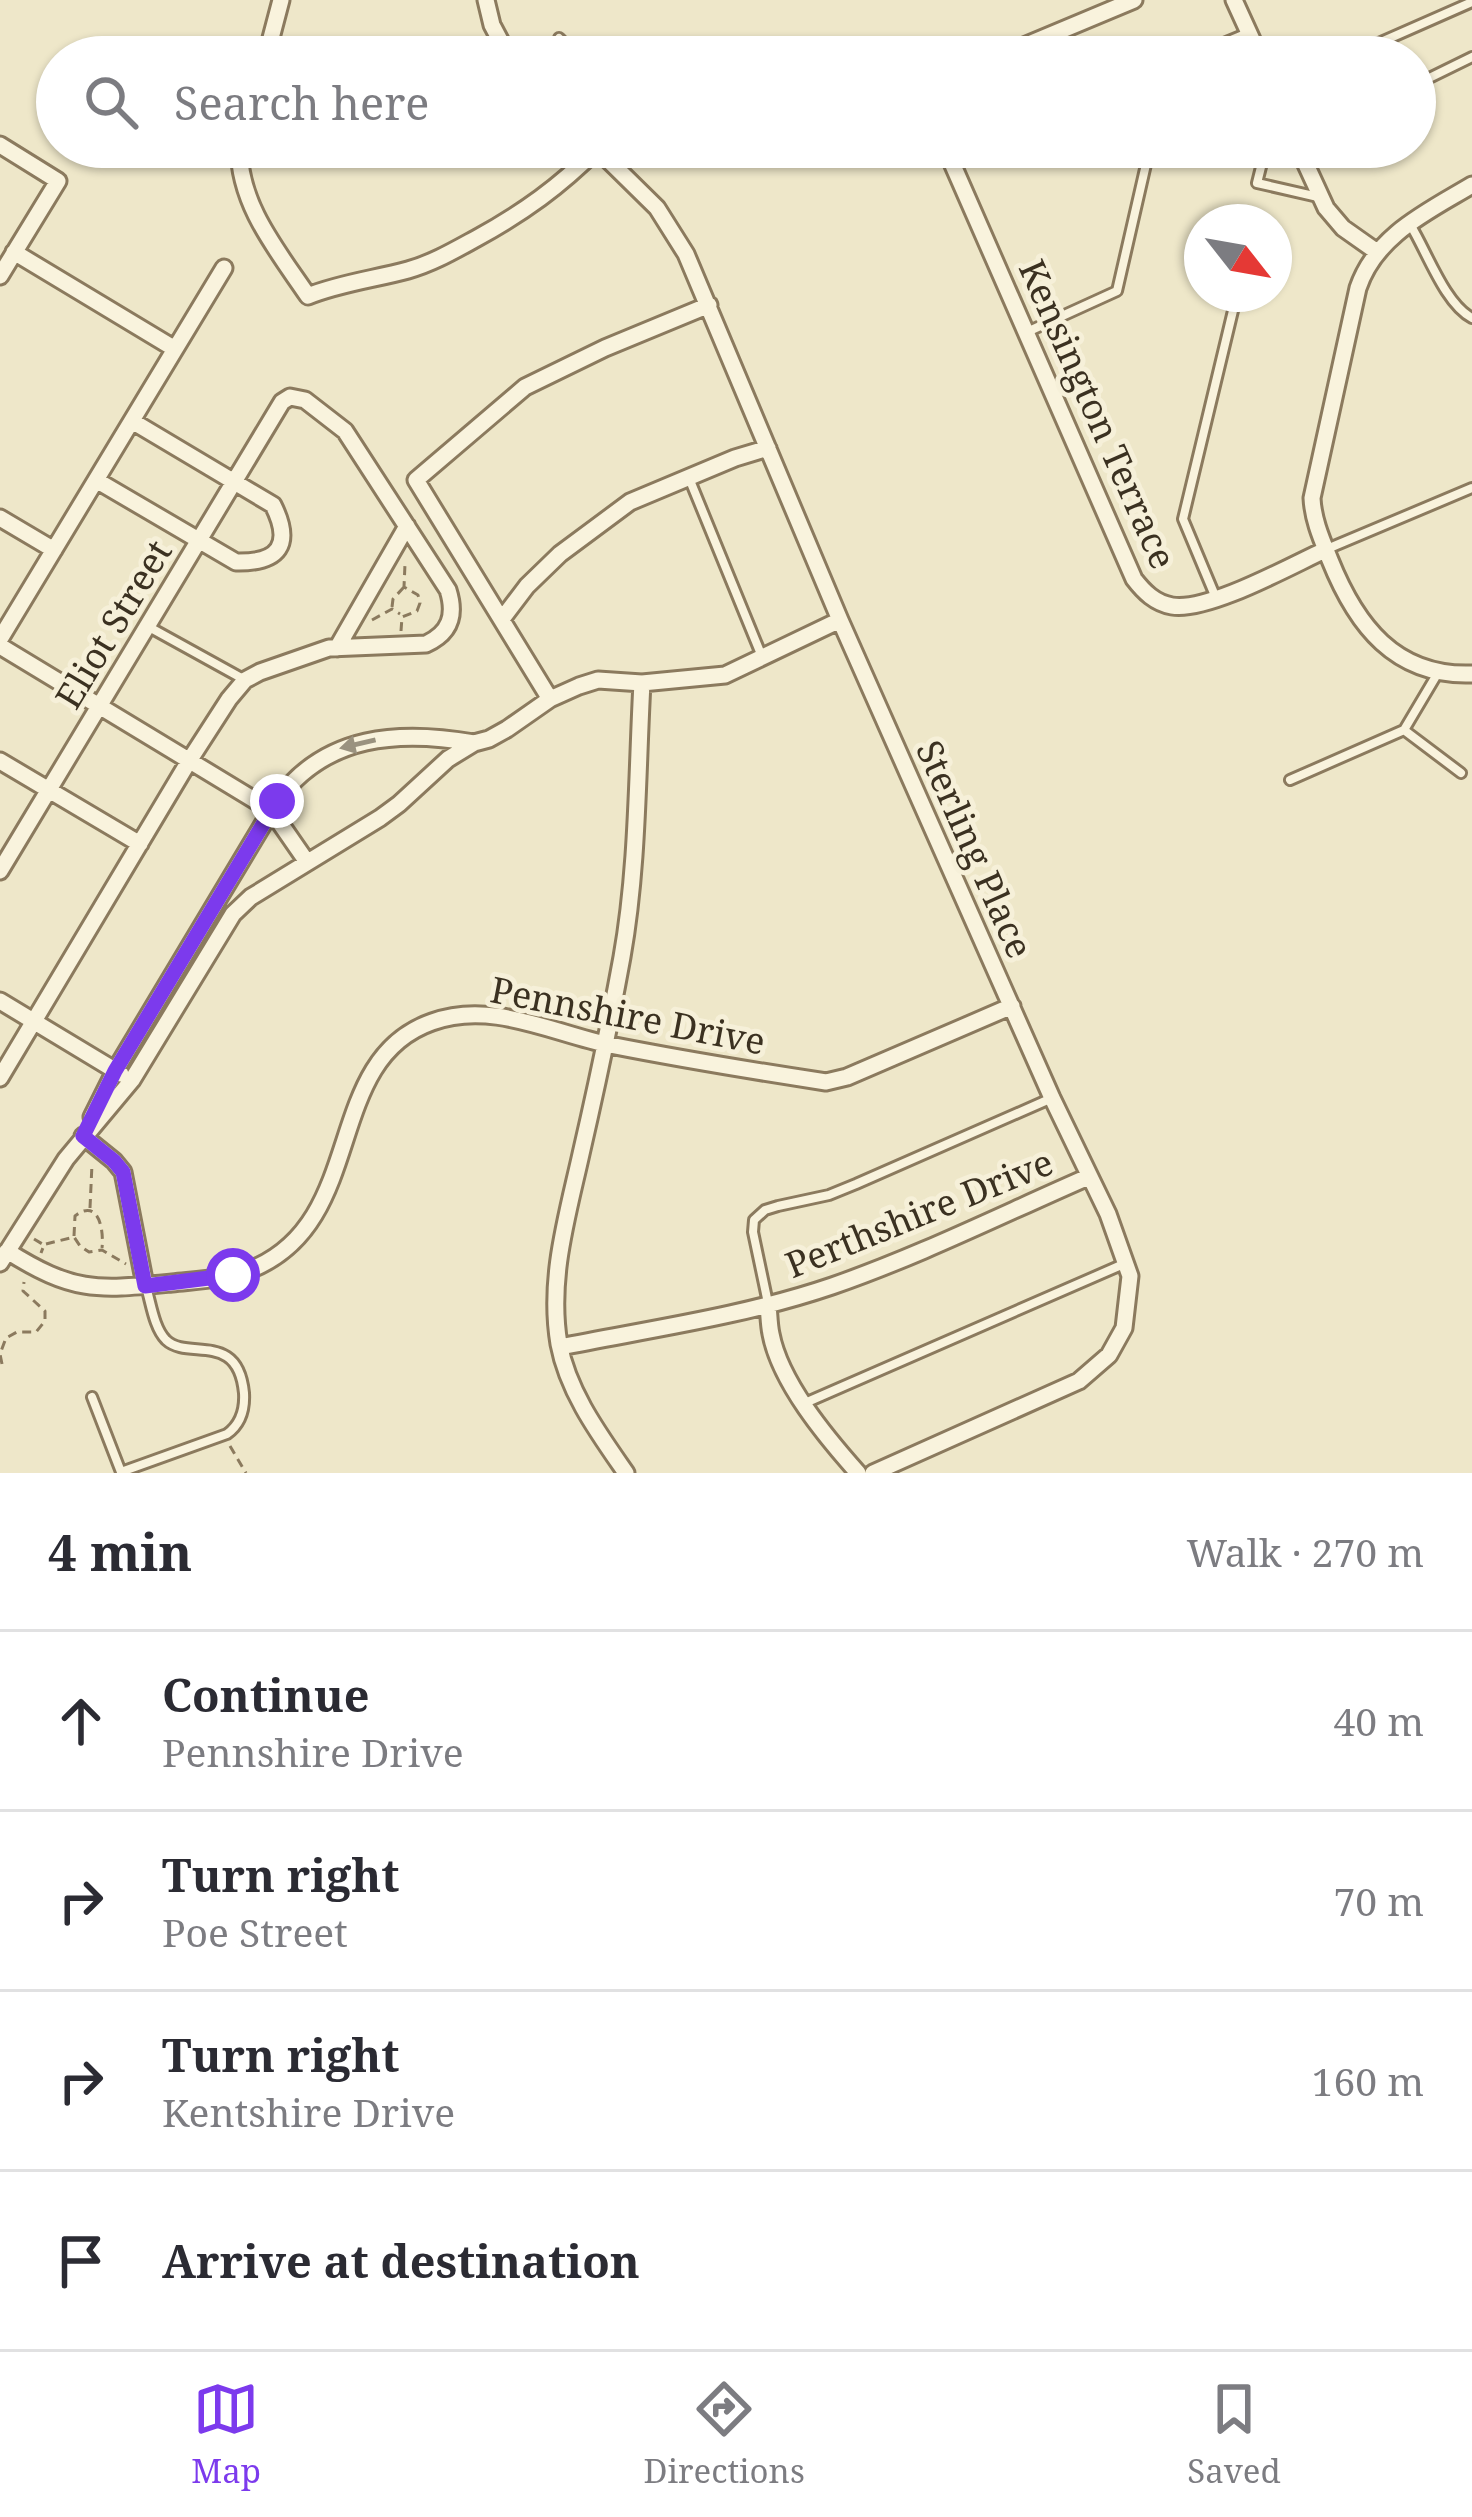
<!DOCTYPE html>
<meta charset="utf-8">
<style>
body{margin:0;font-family:"Noto Serif",serif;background:#f2f2f3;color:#2b2b33}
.compass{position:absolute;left:1184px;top:204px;width:108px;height:108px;border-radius:50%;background:#fff;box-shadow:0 3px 9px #0004;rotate:121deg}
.stop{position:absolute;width:36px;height:36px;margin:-27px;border:9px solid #7c3aed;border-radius:50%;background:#fff}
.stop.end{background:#7c3aed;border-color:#fff;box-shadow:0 3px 12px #0008}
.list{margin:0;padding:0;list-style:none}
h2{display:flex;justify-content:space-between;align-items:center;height:156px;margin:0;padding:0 48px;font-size:51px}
h2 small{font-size:39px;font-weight:400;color:#7c7c81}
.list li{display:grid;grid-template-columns:78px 1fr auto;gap:36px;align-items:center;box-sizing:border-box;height:180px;padding:0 48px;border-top:3px solid #e1e1e2}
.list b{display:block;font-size:45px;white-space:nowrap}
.list p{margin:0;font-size:39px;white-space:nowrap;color:#7c7c81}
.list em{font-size:39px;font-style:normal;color:#7c7c81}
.icon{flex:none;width:66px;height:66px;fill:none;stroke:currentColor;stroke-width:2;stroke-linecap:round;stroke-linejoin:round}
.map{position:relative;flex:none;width:1472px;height:1473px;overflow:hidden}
.search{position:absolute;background:#fff;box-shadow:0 3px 9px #0004;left:36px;right:36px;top:36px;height:132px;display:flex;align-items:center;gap:30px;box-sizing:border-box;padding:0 42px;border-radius:66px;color:#7c7c81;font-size:45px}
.sheet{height:876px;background:#fff}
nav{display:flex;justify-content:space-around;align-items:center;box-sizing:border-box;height:168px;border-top:3px solid #e1e1e2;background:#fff;font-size:33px;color:#7c7c81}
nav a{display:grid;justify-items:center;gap:6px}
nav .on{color:#7c3aed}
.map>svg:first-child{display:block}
</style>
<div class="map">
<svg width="1472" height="1473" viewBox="0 0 1472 1473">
<rect width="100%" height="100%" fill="#eee7c9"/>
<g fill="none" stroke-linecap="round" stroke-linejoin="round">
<defs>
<path id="lane" d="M559,38L578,57
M1190,57L1248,33
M1347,57L1472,2
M1415,85L1472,57
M1266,147L1257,183L1318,197
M1411,226C1427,252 1445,304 1472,318
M1027,332L1117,291L1150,147
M689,478L763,659
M1327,549L1472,488
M1216,598L1183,519L1237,294
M149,627L245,680
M1439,671L1404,730L1461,773
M1290,780L1404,730
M768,1303L753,1232L754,1220L765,1210L778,1206L829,1195L856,1184L1052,1098
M92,1397L121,1472L227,1434C241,1424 245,1410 244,1393C238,1330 188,1361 166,1340C154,1328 151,1303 146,1287
M805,1403L1126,1263"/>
<path id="street" d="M486,0L492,25L509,57
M1234,0L1260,57
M266,57L281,0
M998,57L1134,0
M0,145L58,181L0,276
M239,147C239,205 277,250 308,296C340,283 375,279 408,270C433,263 455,250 477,238C524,212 559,187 597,149
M595,147L657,208L686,254L840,620L1052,1098L1108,1214L1130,1276L1124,1328L1109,1355L1079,1381L873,1473
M945,147L1134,579C1144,592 1155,603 1172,606C1208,612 1290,566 1325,550
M1298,147L1326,208L1343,228L1377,252
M1472,185C1427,212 1376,235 1358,288L1312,498C1313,520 1322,540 1330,560C1356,625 1395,677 1472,674
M14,252L175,349
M96,480L236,562C279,563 293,545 273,505L132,421
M0,518L54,550
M502,619L527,586L560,554L630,502L735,458L768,448
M0,639L224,268
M0,646L271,810L307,862
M337,648L407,526
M550,699L416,480L525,387L605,348L709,305
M0,761L140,844
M0,871L282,402L290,397L305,400L345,431L448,590C456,615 450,633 426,644L329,648L260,672L245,680L229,699L189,761L0,1078
M0,1001L121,1074
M92,1117L115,1071L277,801C325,734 400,730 474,743
M83,1136L114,1161L123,1172L145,1285
M7,1251C74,1293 96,1290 172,1283C199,1280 227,1279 252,1269C369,1221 321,1061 432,1022C491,1000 552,1033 610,1045C681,1059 754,1071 826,1082L847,1077L1012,1006
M0,1263L66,1159L132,1080L233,914L251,897L380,818L399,804L448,759L474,743L489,739L507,729L550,699L579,686L598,680L642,683L725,675L840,620
M768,1305C769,1314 769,1325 771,1334C780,1382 826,1437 858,1473
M560,1347C650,1329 744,1316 832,1286C919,1256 1003,1214 1088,1177
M626,1473C599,1434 568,1392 559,1344C548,1279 567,1217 581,1154C596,1089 610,1023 622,957C638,867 637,774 642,683"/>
</defs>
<!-- lane casing -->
<use href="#lane" stroke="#8b7a5e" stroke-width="14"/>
<!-- street casing -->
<use href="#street" stroke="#8b7a5e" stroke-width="21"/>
<!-- path -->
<path stroke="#8b7a5e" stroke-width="3" stroke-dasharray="9 6" stroke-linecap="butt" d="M392,607L393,599L404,587
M372,620L392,609L400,614
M401,631L402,617L417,611L420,603L418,595L404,587L405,564
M90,1208L92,1164
M74,1236L75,1216C99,1197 104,1231 102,1248
M34,1239L44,1245L41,1253
M46,1244L74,1237L80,1246L89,1252L102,1250L126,1264
M2,1364L0,1354L6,1338L17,1332H36L45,1321V1311L23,1291L24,1282
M230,1446L246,1473"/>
<!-- lane -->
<use href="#lane" stroke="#f9f3dd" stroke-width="8"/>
<!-- street -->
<use href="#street" stroke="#f9f3dd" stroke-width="15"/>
</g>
<!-- one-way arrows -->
<defs><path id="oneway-solid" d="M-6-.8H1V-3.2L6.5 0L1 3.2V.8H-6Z" transform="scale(3)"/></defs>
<use fill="#9a927f" href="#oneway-solid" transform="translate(358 744) rotate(167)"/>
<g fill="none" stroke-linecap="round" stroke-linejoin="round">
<!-- route -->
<path stroke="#7c3aed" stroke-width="15" d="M233,1275L145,1286L123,1172L114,1161L83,1136L115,1071L277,801"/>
</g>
<g text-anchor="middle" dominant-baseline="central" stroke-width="10" stroke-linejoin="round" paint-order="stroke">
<!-- street labels -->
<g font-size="36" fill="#3b3121" stroke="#f6f0d9">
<text transform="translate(1098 414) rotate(66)">Kensington Terrace</text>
<text transform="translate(113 624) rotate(-59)">Eliot Street</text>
<text transform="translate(975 849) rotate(66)">Sterling Place</text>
<text transform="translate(628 1015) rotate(11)">Pennshire Drive</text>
<text transform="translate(919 1213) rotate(-22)">Perthshire Drive</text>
</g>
</g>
</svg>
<svg class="compass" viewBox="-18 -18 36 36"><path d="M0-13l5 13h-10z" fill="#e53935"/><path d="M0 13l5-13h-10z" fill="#7c7c81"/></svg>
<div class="stop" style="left:233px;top:1275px"></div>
<div class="stop end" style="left:277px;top:801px"></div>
<div class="search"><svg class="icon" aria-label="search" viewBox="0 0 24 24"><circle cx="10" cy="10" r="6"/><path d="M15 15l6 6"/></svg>Search here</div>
</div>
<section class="sheet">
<h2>4 min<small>Walk · 270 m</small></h2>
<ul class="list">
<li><svg class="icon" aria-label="ahead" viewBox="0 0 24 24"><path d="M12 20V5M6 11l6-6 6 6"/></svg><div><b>Continue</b><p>Pennshire Drive</p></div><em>40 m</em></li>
<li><svg class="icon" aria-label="right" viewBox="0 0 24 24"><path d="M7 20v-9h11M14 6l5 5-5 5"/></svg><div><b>Turn right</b><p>Poe Street</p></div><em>70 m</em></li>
<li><svg class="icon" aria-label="right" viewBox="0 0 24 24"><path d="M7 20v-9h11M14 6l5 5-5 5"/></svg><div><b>Turn right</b><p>Kentshire Drive</p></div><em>160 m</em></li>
<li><svg class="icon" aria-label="arrive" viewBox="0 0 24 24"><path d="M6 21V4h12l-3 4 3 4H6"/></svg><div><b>Arrive at destination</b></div></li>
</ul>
</section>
<nav>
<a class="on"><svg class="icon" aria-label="map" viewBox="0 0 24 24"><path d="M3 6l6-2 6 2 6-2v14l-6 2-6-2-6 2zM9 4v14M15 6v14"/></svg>Map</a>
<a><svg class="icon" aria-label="directions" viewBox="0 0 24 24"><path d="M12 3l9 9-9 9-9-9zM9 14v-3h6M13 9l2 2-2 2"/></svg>Directions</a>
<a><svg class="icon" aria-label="saved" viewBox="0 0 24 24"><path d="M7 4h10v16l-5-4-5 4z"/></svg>Saved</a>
</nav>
